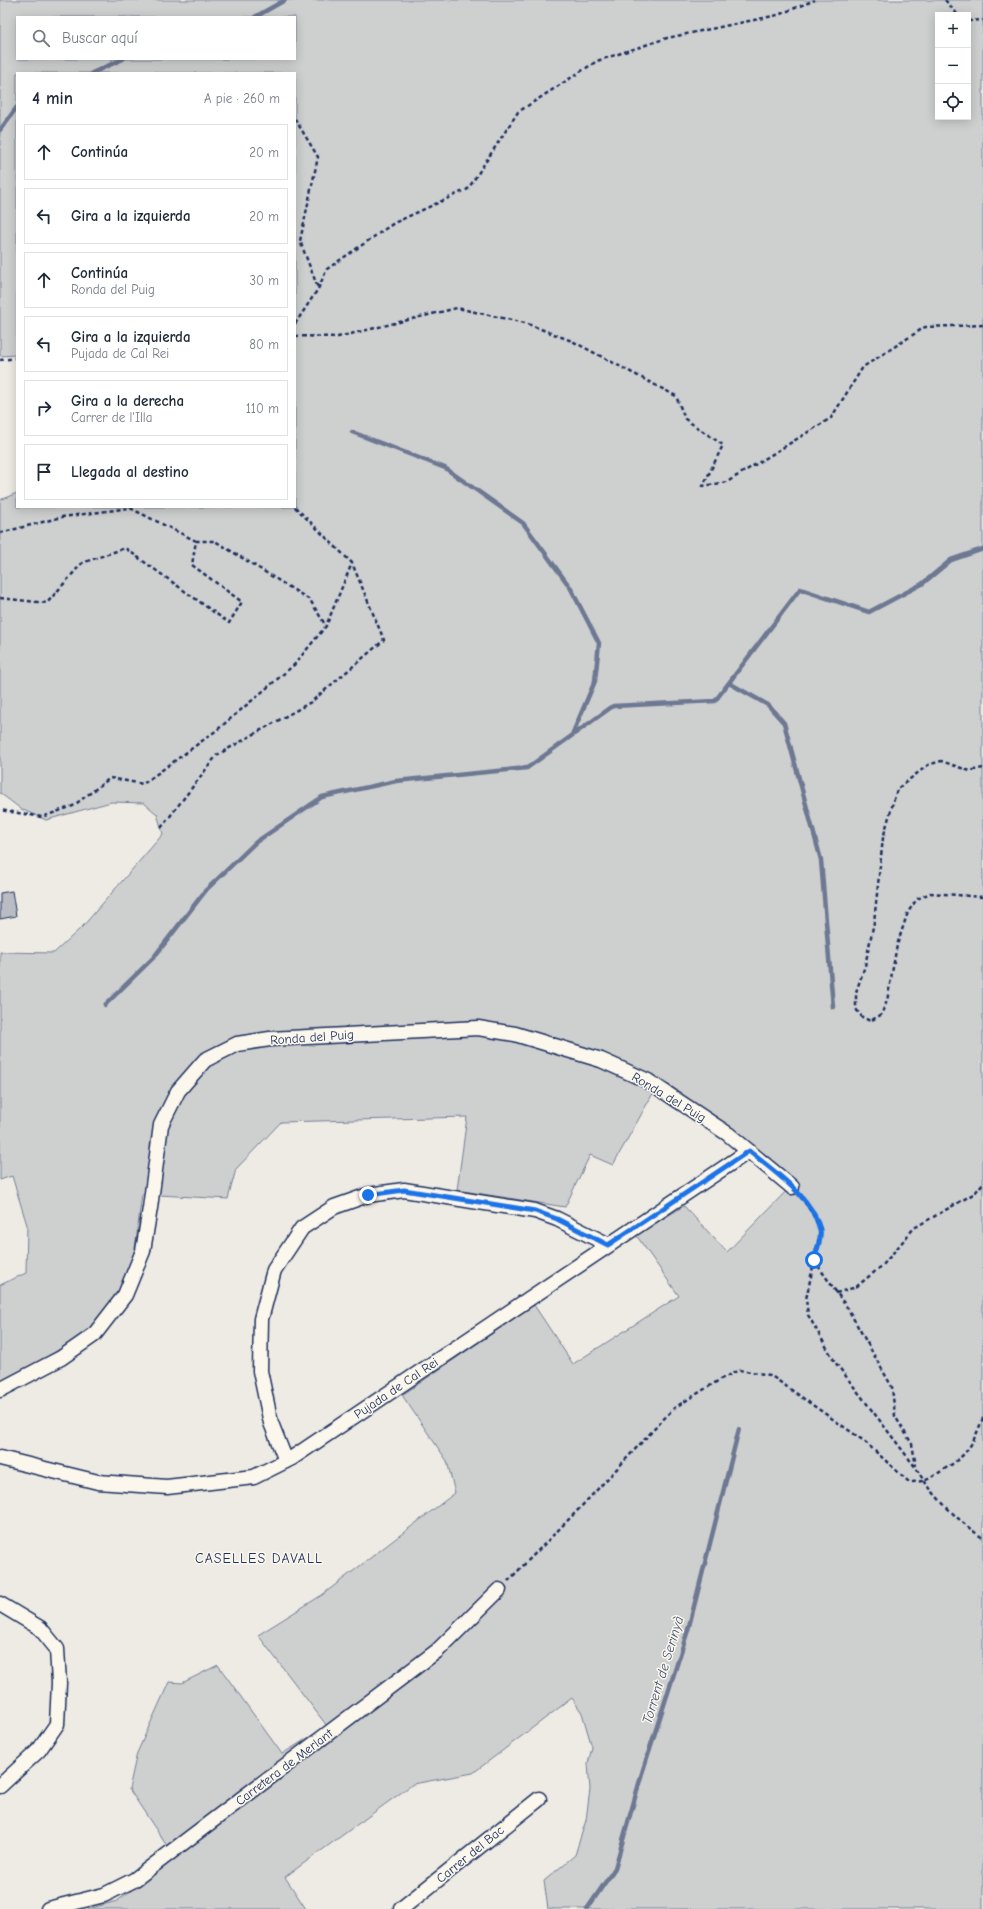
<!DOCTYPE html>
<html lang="es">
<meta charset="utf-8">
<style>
body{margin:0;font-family:"Comic Neue",sans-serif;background:#f6f6f7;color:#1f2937}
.controls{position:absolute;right:12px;top:12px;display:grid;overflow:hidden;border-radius:0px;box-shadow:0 2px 10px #0003}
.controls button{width:36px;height:36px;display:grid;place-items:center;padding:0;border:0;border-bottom:1px solid #e0e1e3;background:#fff;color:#1f2937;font:20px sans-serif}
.stop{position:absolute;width:12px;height:12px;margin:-9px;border:3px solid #1a73e8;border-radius:50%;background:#fff}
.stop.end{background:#1a73e8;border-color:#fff;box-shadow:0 1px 4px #0008}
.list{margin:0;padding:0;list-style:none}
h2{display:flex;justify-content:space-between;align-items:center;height:52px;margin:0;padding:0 16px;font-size:17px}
h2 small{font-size:13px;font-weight:400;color:#747a83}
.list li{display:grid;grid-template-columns:26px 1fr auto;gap:12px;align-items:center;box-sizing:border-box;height:56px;margin:0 8px 8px;padding:0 8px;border:1px solid #e0e1e3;border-radius:0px}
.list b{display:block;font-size:15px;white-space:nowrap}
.list p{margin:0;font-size:13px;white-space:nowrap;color:#747a83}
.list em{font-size:13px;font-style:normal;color:#747a83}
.icon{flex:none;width:22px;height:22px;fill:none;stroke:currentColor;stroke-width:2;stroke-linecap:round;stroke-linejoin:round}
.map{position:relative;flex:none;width:983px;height:1909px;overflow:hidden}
.search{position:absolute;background:#fff;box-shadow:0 2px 10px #0003;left:16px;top:16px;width:280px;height:44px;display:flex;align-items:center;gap:10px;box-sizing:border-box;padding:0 14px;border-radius:0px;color:#747a83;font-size:15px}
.panel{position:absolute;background:#fff;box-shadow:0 2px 10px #0003;left:16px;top:72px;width:280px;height:436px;border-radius:0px}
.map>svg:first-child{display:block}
</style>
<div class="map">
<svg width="983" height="1909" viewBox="0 0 983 1909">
<rect width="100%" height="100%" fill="#eeebe4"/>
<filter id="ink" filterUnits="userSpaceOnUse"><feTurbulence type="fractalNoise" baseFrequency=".025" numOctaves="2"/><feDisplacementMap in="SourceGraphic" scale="8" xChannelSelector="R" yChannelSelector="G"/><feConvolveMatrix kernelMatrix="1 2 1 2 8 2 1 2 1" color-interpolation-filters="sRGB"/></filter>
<g filter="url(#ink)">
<!-- green -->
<path fill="#cecfcf" stroke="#747f96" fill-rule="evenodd" d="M0,0H983V1909H548L544,1881L575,1855L586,1820L590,1789L588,1764L592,1747L582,1713L572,1698L473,1773L413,1784L285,1877L306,1909H88L117,1901L175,1858L129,1789L137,1753L169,1682L182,1683L218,1665L282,1754L327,1726L258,1635L322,1595L455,1493L447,1461L402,1395L534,1305L573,1364L679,1296L636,1235L684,1206L727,1252L792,1185L740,1135L661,1079L613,1165L590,1155L565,1207L457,1190L467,1117L281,1122L236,1169L228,1199L142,1194C138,1221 137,1250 128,1275C108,1331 48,1355 0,1383V1285L26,1273L27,1225L12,1176L0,1180V952L54,953L83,926L163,834L157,814L144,803L111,802L46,820L21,809L0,793V500L17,493V507H295V73H17V355L0,356ZM938,15H968V117H938ZM17,17H295V59H17Z"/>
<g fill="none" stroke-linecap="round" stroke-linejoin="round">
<!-- stream -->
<path stroke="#6d7892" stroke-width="4.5" d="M255,17L285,0
M92,73L123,59
M0,130L17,107
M352,432L445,468L523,523L570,587L599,643L595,681L572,735
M729,683L768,705L784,723L821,860L833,1007
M105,1005L154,957L206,890L256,842L322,797L396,781L527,768L613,706L715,701L800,589L869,612L922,584L951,560L983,549
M587,1909L615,1868L642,1773L688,1630L739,1429"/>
</g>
<!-- building -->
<path fill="#b9bcc3" stroke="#1b2f5e" d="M12,891L16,916L0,919V893Z"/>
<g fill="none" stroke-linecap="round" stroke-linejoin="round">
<defs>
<path id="minor" d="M0,1390L61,1358L94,1335L125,1295L143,1251L150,1208L161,1125L178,1091L205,1060L237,1044L270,1039L478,1028L515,1034L601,1060L648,1081L728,1134L792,1187
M0,1458L98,1482L167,1487L254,1477L292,1458L749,1151
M286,1461L271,1423L260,1371L261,1319L274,1270L302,1228L334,1207L368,1195L404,1190L535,1211L557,1219L609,1245
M0,1604L40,1628L57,1649L59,1683L57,1724L39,1750L0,1786
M48,1909L104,1895L134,1880L437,1651L499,1590
M401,1909L539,1799"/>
</defs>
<!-- minor casing -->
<use href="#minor" stroke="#1b2f5e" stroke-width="17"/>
<!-- path -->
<path stroke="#1b2f5e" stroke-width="2.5" stroke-dasharray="4 3" stroke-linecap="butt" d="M945,0L958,15
M968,21L983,20
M154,72L156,73
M295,119L318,157L300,241L318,288
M295,324L318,289L327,269L394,223L468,189L518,112L597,61L667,38L778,15L815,0
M295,336L338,337L457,308L525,323L572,341L676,396L685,419L723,445L703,486L727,482L831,418L863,367L925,327L983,325
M0,360L17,358
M295,507L352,563L326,626
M0,533L62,517L130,508L196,541
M0,598L47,603L82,563L125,548L229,623L242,602L192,565L196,541H215L310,600L326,626L294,665L217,730L143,784L110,778L73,806L42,817L0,810
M983,768L970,771L941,761L928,765L897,789L883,838L874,922L865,966L856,992V1009L862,1017L870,1021L881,1015L887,1001L897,945L908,912L917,899L930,893L983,897
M161,828L217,755L311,702L384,640L352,563
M801,1196L813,1214L821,1230L806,1299L808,1315L835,1362L916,1468C930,1493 959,1522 983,1538
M814,1260L848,1309L892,1387L895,1416L912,1444L916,1466
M836,1293L856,1287L883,1265L914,1228L975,1193L983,1183
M508,1581L578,1510L674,1408L721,1379L739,1370L770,1375L864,1441L909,1482C927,1482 929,1479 943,1470C969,1454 972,1445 983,1418"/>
<!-- minor -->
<use href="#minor" stroke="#fbf7ec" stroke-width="14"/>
</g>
</g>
<g fill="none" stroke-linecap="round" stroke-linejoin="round" filter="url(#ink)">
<!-- route -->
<path stroke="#1a73e8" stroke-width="5" d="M368,1195L404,1190L535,1211L557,1219L608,1245L749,1151C773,1171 813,1197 820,1230C822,1239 816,1251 814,1260"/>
</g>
<g text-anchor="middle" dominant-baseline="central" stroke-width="3" stroke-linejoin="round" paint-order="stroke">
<!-- street labels -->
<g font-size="13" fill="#1b2f5e" stroke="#fbf7ec">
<text transform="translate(312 1037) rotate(-4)">Ronda del Puig</text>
<text transform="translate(669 1097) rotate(31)">Ronda del Puig</text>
<text transform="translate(396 1388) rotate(-34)">Pujada de Cal Rei</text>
<text transform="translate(284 1767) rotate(-37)">Carretera de Merlant</text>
<text transform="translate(470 1854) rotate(-39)">Carrer del Bac</text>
</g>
<!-- neighbourhood labels -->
<g font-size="14" letter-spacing="1" fill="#1b2f5e" stroke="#fbf7ec">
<text x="259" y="1558">CASELLES DAVALL</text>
</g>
<!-- water labels -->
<g font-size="14" font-style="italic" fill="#445378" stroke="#fbf7ec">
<text transform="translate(663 1670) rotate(-73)">Torrent de Serinyà</text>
</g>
</g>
</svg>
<div class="controls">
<button>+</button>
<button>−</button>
<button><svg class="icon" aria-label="locate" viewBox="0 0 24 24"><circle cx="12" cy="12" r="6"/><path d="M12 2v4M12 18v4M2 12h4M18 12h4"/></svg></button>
</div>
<div class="stop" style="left:814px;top:1260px"></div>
<div class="stop end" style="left:368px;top:1195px"></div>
<div class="search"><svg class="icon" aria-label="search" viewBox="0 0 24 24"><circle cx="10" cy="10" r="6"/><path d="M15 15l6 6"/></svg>Buscar aquí</div>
<section class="panel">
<h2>4 min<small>A pie · 260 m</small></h2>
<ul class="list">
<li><svg class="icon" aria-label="ahead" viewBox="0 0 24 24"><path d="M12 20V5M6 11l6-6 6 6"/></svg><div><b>Continúa</b></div><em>20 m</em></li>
<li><svg class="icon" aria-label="left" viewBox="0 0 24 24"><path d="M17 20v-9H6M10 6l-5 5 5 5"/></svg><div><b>Gira a la izquierda</b></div><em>20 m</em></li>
<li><svg class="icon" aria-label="ahead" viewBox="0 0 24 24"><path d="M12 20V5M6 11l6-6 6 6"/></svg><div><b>Continúa</b><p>Ronda del Puig</p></div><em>30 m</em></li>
<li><svg class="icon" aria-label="left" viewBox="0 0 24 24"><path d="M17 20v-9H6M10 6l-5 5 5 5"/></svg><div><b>Gira a la izquierda</b><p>Pujada de Cal Rei</p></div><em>80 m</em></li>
<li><svg class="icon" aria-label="right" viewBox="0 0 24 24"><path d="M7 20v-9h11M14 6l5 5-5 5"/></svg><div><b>Gira a la derecha</b><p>Carrer de l'Illa</p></div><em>110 m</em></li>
<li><svg class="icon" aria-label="arrive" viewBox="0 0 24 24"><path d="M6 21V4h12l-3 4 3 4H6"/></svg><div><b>Llegada al destino</b></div></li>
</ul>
</section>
</div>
